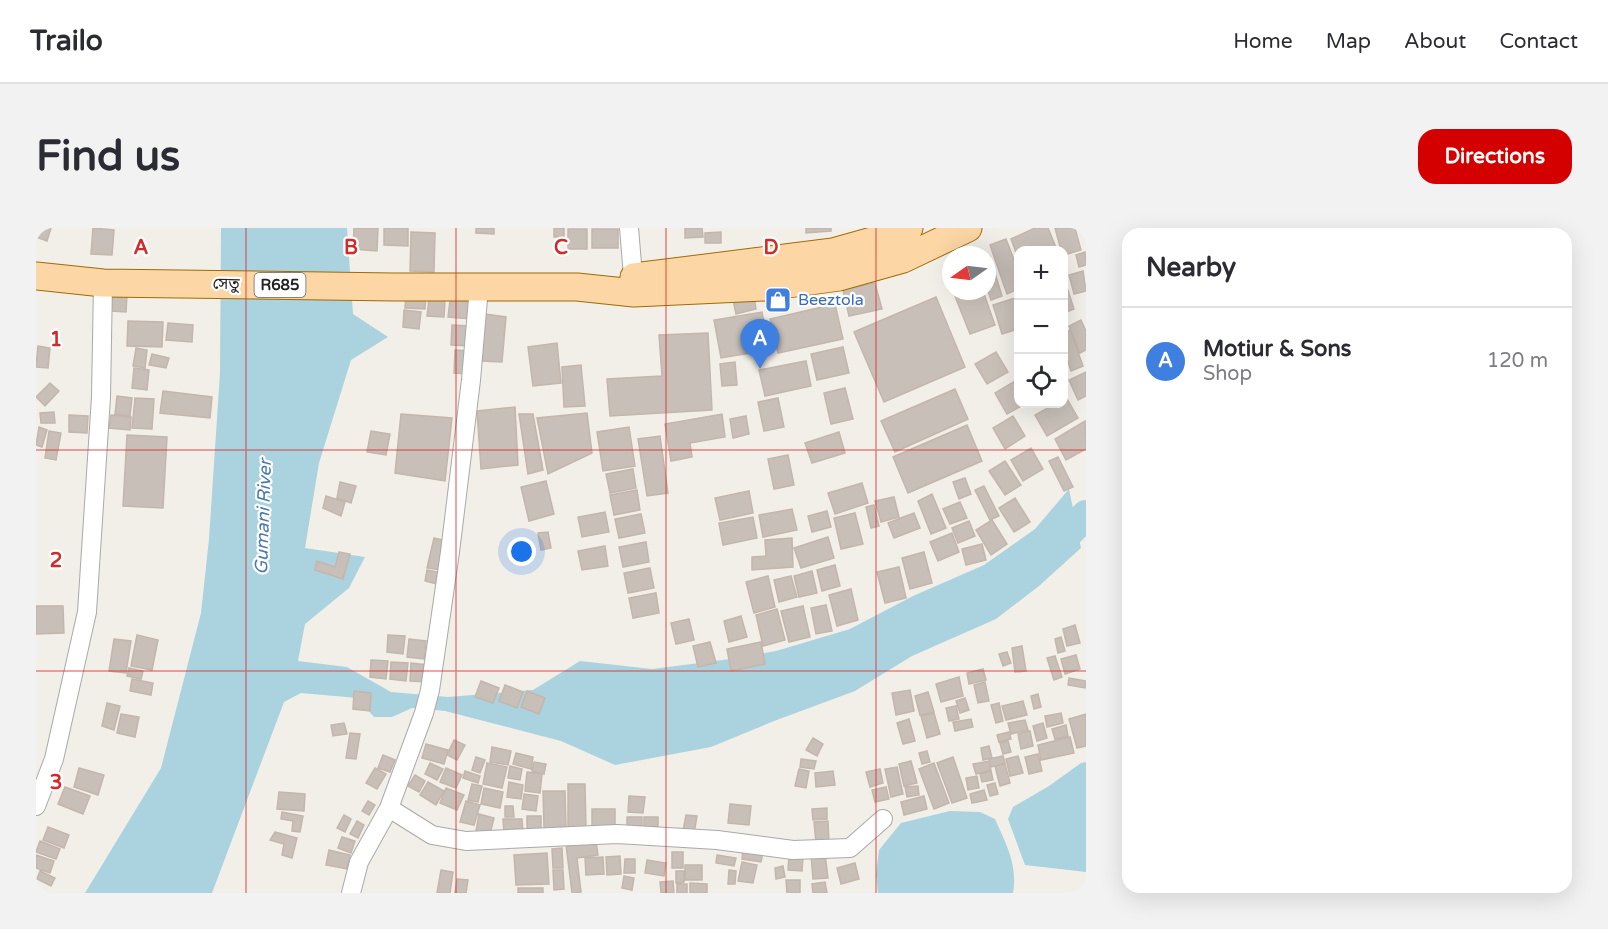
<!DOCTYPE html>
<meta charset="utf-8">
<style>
body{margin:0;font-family:"Varela Round","Noto Sans Bengali",sans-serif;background:#f2f2f3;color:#2b2b33}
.controls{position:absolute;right:18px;top:18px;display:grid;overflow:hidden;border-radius:12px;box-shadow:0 6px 24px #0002}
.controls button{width:54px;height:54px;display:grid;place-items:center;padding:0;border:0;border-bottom:2px solid #e1e1e2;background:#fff;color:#2b2b33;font:30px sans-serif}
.compass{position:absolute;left:906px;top:18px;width:54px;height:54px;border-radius:50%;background:#fff;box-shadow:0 6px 24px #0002;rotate:256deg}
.you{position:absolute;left:486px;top:324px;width:21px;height:21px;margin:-15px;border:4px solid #fff;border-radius:50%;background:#1a73e8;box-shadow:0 0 0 9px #1a73e833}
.badge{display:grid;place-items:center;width:39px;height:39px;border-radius:50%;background:#d40000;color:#fff;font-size:20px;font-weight:700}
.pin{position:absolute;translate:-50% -50px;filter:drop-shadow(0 2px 3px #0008)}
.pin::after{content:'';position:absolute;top:32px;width:21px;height:18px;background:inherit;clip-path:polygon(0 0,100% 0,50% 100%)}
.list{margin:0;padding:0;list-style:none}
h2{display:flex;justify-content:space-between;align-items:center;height:78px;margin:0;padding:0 24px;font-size:26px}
h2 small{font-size:20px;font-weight:400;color:#7c7c81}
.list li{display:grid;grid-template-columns:39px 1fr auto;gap:18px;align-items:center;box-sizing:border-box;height:108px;padding:0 24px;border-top:2px solid #e1e1e2}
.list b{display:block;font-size:22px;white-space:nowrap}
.list p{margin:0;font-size:20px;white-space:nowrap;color:#7c7c81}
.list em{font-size:20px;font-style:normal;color:#7c7c81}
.icon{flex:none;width:33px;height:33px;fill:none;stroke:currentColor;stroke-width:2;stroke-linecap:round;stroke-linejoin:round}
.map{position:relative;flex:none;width:1050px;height:665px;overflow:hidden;border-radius:18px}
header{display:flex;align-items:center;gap:36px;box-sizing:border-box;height:84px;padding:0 30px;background:#fff;border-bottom:2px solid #e1e1e2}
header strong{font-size:28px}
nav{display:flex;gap:33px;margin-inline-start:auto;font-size:21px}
.intro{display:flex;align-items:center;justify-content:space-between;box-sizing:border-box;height:144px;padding:0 36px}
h1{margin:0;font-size:42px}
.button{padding:15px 27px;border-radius:18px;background:#d40000;color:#fff;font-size:21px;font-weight:700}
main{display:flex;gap:36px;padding:0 36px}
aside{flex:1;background:#fff;border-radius:18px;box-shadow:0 6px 24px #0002}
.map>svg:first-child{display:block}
</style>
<header>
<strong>Trailo</strong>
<nav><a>Home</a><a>Map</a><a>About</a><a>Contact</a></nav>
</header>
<div class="intro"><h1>Find us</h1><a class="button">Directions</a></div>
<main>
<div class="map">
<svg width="1050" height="665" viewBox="0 0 1050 665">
<rect width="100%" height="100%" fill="#f2efe9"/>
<!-- water -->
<path fill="#aad3df" d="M185,0H311L317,86L352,109L315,132L283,235L269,320L329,329L313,360L269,396L262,433L311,439L355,464L412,469L497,462L544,433L616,441L687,432L740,423L814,401L877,368L948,337L999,301L1033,261L1045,320L1003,358L960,391L876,428L819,463L738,493L675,519L579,537L525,513L409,483L376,480L356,489H338L321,470L265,465L248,474L176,665H49L125,540L165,385L173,311L184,145Z
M1050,534V644L989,637L972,591L977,579L1013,558L1045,535Z
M914,583L944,584L959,591C970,616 982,637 977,665H842L840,646L843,622L865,595Z"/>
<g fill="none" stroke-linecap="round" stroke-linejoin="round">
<!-- river -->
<path stroke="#aad3df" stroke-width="30" d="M1012,325L1050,287"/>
</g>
<!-- building -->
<path fill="#c7bfb8" stroke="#c4b6ab" stroke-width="1.5" d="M0,0H15L11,13L0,9Z
M57,0L78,2L76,27L55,26Z
M318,0H342L341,23L317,21Z
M348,0H372V18L348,17Z
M440,0H458V6L440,5Z
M518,0H528V9H518Z
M649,0H666L667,9L649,10Z
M770,0H795V3L770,5Z
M999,0H1012L1021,22H982V30L975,11Z
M1019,0H1039L1045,22L1028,27V22H1025Z
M532,1H551V21H532Z
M556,1H582V20H556Z
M375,4L399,5L398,44L374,43Z
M685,4V15H669V5Z
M970,11L982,42V61L971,66L954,17Z
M1049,24L1050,37L1043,39L1040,27Z
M954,29L966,68L955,72L951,60V30Z
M1047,43L1050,63L1038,66L1033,47Z
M1029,53L1038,81L1028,85V54Z
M839,55L846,81L813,88L807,62Z
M717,63L720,81L700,86L696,67Z
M917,63H947L959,97L934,106Z
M76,66L91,67L90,84L75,83Z
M370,67L390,69L389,81L369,80Z
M900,69L929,139L848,174L818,104Z
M982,69V101L966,106L957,77Z
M393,71L409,72L408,89L391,88Z
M414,72L437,73L435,91L412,89Z
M799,76L807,111L742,125L734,91Z
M368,82L385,84L383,101L367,99Z
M726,84L733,122L685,130L678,92Z
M449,86L470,89L466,134L445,133Z
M1045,92L1050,103V122L1044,125L1033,98Z
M92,93L127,94L126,119L91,118Z
M132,95L157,97L156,114L130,112Z
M416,97L434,98L433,118L415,117Z
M1034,102L1047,138L1035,143L1028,122V105Z
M672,105L676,182L574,188L571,151L626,148L623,107Z
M521,115L525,155L497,158L492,119Z
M2,118L14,120L12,140L0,139Z
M807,119L813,145L781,152L775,126Z
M100,120L111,122L109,140L97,138Z
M419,122L434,123L433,146L418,145Z
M960,124L972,144L951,156L939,136Z
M116,126L133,130L130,140L113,137Z
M770,133L775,158L729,168L723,142Z
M699,134L701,157L686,158L684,136Z
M545,137L549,178L528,179L526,139Z
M98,140L113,142L111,162L96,160Z
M1050,144V168L1042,172L1033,152Z
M979,153L982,159V176H989L971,186L959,165Z
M14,155L23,163L9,178L0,169Z
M809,160L817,191L795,196L788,165Z
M919,161L932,191L859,224L845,193Z
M127,163L176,169L174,190L124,185Z
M81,168L96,170L94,188L79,186Z
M1030,169L1042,190L1011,208L999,187L1019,176H1028V171Z
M99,170L118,171L116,201L96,200Z
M742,170L748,199L728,203L722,174Z
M479,179L482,237L445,241L441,183Z
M18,184L19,195H5L4,185Z
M551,185L556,225L512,246L501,190Z
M365,186L416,190L409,253L359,245Z
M483,186H497L507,242L492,246Z
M686,186L689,209L654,215L656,229L635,233L629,196Z
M33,187L52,188L51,205L33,204Z
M75,187L95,189L94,202L73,200Z
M710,188L713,206L697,210L694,191Z
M977,188L989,208L969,221L957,200Z
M1049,193L1050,221L1030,232L1019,211Z
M931,197L946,233L872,265L857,229Z
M3,199L11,202L6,219L0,217Z
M593,199L599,238L567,243L561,204Z
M13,203L25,205L20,232L9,230Z
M335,203L354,206L350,227L331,224Z
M803,204L809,225L776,235L769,215Z
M91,207L131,209L127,280L87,278Z
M624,208L632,265L611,268L602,211Z
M995,220L1007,241L987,253L975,232Z
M752,227L758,257L738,261L732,231Z
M1022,229L1037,259L1028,263L1013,233Z
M969,233L985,257L969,267L953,243Z
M597,241L600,260L574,265L570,246Z
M929,250L935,266L923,271L917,254Z
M510,253L518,286L493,293L485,259Z
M304,254L320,258L315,275L301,270Z
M826,255L832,275L799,286L792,265Z
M948,258L963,288L954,292L939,262Z
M601,262L604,282L578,287L574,267Z
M713,263L717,285L684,292L679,270Z
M896,266L910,300L895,306L882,273Z
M290,268L309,274L305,288L287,280Z
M858,269L863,289L845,294L839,273Z
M979,270L994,294L978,304L963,280Z
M924,274L931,290L914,296L907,281Z
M838,277L843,298L835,300L830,279Z
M756,281L761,302L727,309L723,287Z
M791,283L795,299L776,304L772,288Z
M569,284L573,304L546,309L542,289Z
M819,285L827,316L805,321L798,290Z
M878,285L884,300L858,310L852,295Z
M605,286L609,305L583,310L579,291Z
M717,289L721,310L687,317L683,295Z
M956,292L971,316L955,327L940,302Z
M933,293L939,308L922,315L916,300Z
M512,304L515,320L505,322L502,305Z
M916,305L923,324L902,333L894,314Z
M792,309L798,330L765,340L758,320Z
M398,310L411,313L404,342L391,340Z
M756,310L757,339L716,342V329L730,328L729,312Z
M610,314L613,334L587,339L583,319Z
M946,316L950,332L930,337L926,321Z
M569,318L572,338L546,342L542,323Z
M303,324L314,326L307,351L279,342L281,333L299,339Z
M888,324L896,355L874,361L866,330Z
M799,337L804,358L786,363L781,342Z
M863,339L870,370L849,375L841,344Z
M614,340L618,360L592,365L588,345Z
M391,342L406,345L405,357L389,353Z
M776,343L781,365L763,369L758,348Z
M732,348L739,379L718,385L710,354Z
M755,348L761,369L743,374L738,352Z
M815,361L822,392L801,398L793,367Z
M620,365L623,385L597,390L593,370Z
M790,377L796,403L780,406L775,380Z
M0,378H27L28,405L0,406Z
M767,378L774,409L753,414L745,383Z
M741,381L749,412L727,418L720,387Z
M705,388L711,409L693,414L688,393Z
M653,391L658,412L640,416L635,395Z
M1039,397L1044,415L1031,418L1027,401Z
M101,407L122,412L116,442L95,438Z
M352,407L369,408L367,426L351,424Z
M1025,409L1029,423L1022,425L1019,411Z
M78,411L95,413L90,445L73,443Z
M373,411L390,413L388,431L371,429Z
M674,414L680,435L662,439L657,418Z
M725,414L729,436L695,443L691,421Z
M986,418L990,443L979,444L976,420Z
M971,424L975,435L967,438L963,426Z
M1040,427L1044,441L1029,446L1025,431Z
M1019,428L1026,449L1018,452L1011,430Z
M335,432L352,433L350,451L334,449Z
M355,434L372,435L370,453L354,451Z
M375,435L392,437L391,454L374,453Z
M93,440L107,443L105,451L91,448Z
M947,441L950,452L933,456L931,445Z
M923,449L927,468L905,474L900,456Z
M1033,450L1050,453L1049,460L1032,457Z
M96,451L117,455L115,467L94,463Z
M445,453L463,460L457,475L439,469Z
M949,454L953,473L942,475L938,457Z
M469,457L487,464L481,480L463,473Z
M874,462L878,483L860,487L856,465Z
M318,463L335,465L334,483L317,481Z
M491,463L509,470L503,486L485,479Z
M892,464L898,484L884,487L879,468Z
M1002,466L1005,479L998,481L995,468Z
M929,470L933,482L924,485L920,473Z
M987,473L991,487L970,492L966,478Z
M71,475L84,478L78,502L66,498Z
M963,475L967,493L960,495L955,477Z
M920,478L923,491L913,493L910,480Z
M898,485L904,506L891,510L885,488Z
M1025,485L1027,495L1011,499L1009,488Z
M85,486L103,489L99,509L81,505Z
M1050,486V518L1041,520L1033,491Z
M873,491L879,513L867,516L861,495Z
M935,491L937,499L919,503L917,494Z
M989,492L992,502L975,506L972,495Z
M308,495L311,506L297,508L295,497Z
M1007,495L1011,510L1001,513L997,498Z
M1030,497L1032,508L1019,511L1016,501Z
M994,503L997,518L985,521L982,506Z
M973,504L975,511L963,514L961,507Z
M314,505L324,506L320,531L310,530Z
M1034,509L1038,525L1005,532L1002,517Z
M777,510L787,516L781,528L770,522Z
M418,512L429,517L421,532L411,527Z
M972,513L975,524L967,526L964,515Z
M390,516L412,522L408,536L386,530Z
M953,518L956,530L947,532L945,520Z
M456,519L475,523L472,537L454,534Z
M891,523L894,534L886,536L883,525Z
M480,525L497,529L495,541L477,536Z
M1002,526L1006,543L993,546L989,529Z
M347,527L359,532L354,544L342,540Z
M967,528L969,535L955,539L953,531Z
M982,528L987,545L974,548L970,531Z
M440,529L449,532L444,545L436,542Z
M917,529L931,570L916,575L901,535Z
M765,531L780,533L778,541L764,539Z
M875,533L881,555L868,558L863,536Z
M953,533L955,542L940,546L937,536Z
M498,534L510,536L508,546L496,543Z
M394,535L407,541L401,552L389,546Z
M451,535L471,539L466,560L447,556Z
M898,535L913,575L898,581L883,541Z
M969,536L974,555L964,558L959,538Z
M474,538L486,541L484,552L472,550Z
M861,539L867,566L855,569L849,541Z
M43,540L68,547L62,567L38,559Z
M339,540L350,546L341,561L330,555Z
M410,540L426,547L420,560L404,554Z
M763,541L773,543L770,560L759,558Z
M844,541L847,555L834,559L830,544Z
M429,543L444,548L442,555L427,550Z
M797,543L799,557L780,559L779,545Z
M955,543L957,552L946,554L944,546Z
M491,544L506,546L504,565L489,563Z
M379,547L389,553L383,564L372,558Z
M941,548L943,560L932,562L930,550Z
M392,554L408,563L400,577L384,567Z
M473,554L487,557L485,571L471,569Z
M959,555L962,566L954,568L951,557Z
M436,556L446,558L442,574L432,572Z
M532,556H549L550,602H532Z
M882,558L883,567L871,569L869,559Z
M29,559L54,568L47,586L22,576Z
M850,559L853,571L839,574L836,562Z
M410,560L428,567L421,582L404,575Z
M448,560L467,564L464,580L445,576Z
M948,562L951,572L936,575L934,566Z
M507,563H529L530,599L508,600Z
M243,564L269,566L268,583L241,581Z
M488,566L502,568L500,583L486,581Z
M593,568L609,569L607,585L592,584Z
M888,568L891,581L868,587L865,574Z
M332,573L339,577L333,587L326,583Z
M430,573L444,577L438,597L424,594Z
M694,576L715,578L713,597L692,595Z
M469,578H477L478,589H469Z
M791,580V591L777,592L776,581Z
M556,581H579V600H556Z
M246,584L267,588L264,604L256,603L257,593L245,591Z
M443,586L458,590L454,606L440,603Z
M308,587L315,591L309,604L301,600Z
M650,587L661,588L658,606L647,603Z
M491,588H505V602H491Z
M591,589H606V601H591Z
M608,589H622V602H608Z
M467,591H486L487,604L468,605Z
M321,593L328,597L322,610L314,606Z
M792,593L793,614L780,615L778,594Z
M12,599L33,607L28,620L7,612Z
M239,604L261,610L256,630L246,627L248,616L234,612Z
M306,609L319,613L315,625L302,620Z
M4,613L24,621L20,631L0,624Z
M560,613L562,627L541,630L545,664L536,665L530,617Z
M526,620L527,640H517L516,621Z
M707,621L727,624L725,634L706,631Z
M293,622L314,627L311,641L290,637Z
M636,624H647V640H636Z
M511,625L513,656L480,657L478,627Z
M789,626L792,650L777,651L775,627Z
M0,627L18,633L14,645L0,640Z
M681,627L700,630L698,638L680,635Z
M584,628L585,646L571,647L570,629Z
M753,628L767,629L766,643L752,642Z
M567,629L568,646L550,647L549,630Z
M589,631H599V645H588Z
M611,632L630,635L628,648L609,645Z
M706,634L721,637L717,655L702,653Z
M819,635L823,651L805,656L801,640Z
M649,637H666V652H649Z
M747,638L749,649L740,651L739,640Z
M405,642L417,644L414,665H401Z
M517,642H527L528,661L518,662Z
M693,642L700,643L699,656H692Z
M4,643L19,650L15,658L1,651Z
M640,643H648V654L640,655Z
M588,648L598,650L596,662L586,660Z
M421,651L432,652L430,665H419Z
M750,652H764V665H751Z
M637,653L638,665H625L624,654Z
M789,654L791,665H777L776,656Z
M654,655L671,656V665H654Z
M641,656H651V665H641Z
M482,660H507V665H482Z"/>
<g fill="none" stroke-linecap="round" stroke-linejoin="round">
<defs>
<path id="street" d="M593,0L598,60
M0,578L18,531L51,384L65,169L67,55
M353,580L396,607L430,613L581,606L681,612L757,622L814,620L847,591
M315,665L323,634L353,580L388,485L394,462L414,324L435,152L443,59"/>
<path id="primary" d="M0,48L67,55L358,59H541L598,65L730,59L803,49L867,31L932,0
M598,49L797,24L861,6L873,0"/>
</defs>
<!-- street casing -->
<use href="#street" stroke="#a9a9a9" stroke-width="20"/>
<!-- primary casing -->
<use href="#primary" stroke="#a06b00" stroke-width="29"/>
<!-- street -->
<use href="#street" stroke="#fff" stroke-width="18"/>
<!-- primary -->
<use href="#primary" stroke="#fcd6a4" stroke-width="27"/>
</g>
<!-- grid -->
<path fill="none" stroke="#d62828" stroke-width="1.5" stroke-opacity="0.55" d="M210,0V665M420,0V665M630,0V665M840,0V665M0,222H1050M0,443H1050"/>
<!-- icons -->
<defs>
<symbol id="shop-square" viewBox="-11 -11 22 22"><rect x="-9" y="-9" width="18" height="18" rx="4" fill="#3f7fe0" stroke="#fff"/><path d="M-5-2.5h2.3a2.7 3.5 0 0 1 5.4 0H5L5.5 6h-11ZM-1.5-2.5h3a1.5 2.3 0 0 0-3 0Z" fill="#fff"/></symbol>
</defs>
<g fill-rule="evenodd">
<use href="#shop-square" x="727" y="57" width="30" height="30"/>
</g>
<g text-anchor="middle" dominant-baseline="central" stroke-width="4.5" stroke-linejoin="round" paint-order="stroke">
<!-- shield labels -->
<rect fill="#fff" stroke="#646464" stroke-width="1.5" x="218.5" y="45" width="51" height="24" rx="4.5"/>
<g font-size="15" font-weight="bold" fill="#222">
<text x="244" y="57">R685</text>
</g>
<!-- street labels -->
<g font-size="16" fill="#222" stroke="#fff">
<text transform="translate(190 56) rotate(1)">সেতু</text>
</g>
<!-- shop labels -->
<g font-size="16" fill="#366cbe" stroke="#fff" text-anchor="start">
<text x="762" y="72">Beeztola</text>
</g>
<!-- water labels -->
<g font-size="18" font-style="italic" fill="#4a7aab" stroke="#fff">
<text transform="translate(227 289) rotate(-88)">Gumani River</text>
</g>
</g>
<g font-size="20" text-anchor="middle" font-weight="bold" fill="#d62828" stroke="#fff" stroke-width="4.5" stroke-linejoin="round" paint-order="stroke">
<text x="105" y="26">A</text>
<text x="315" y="26">B</text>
<text x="525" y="26">C</text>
<text x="735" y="26">D</text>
<text x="20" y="118">1</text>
<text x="20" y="339">2</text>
<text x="20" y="561">3</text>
</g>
</svg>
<div class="controls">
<button>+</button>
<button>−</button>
<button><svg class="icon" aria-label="locate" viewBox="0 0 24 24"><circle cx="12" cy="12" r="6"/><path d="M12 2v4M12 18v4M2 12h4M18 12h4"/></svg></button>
</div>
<svg class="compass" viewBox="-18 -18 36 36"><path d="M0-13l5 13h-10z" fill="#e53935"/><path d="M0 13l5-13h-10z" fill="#7c7c81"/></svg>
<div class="you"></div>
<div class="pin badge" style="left:724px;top:141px;background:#3f7fe0">A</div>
</div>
<aside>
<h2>Nearby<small></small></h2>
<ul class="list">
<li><span class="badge" style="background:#3f7fe0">A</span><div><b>Motiur &amp; Sons</b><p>Shop</p></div><em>120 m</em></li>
</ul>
</aside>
</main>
